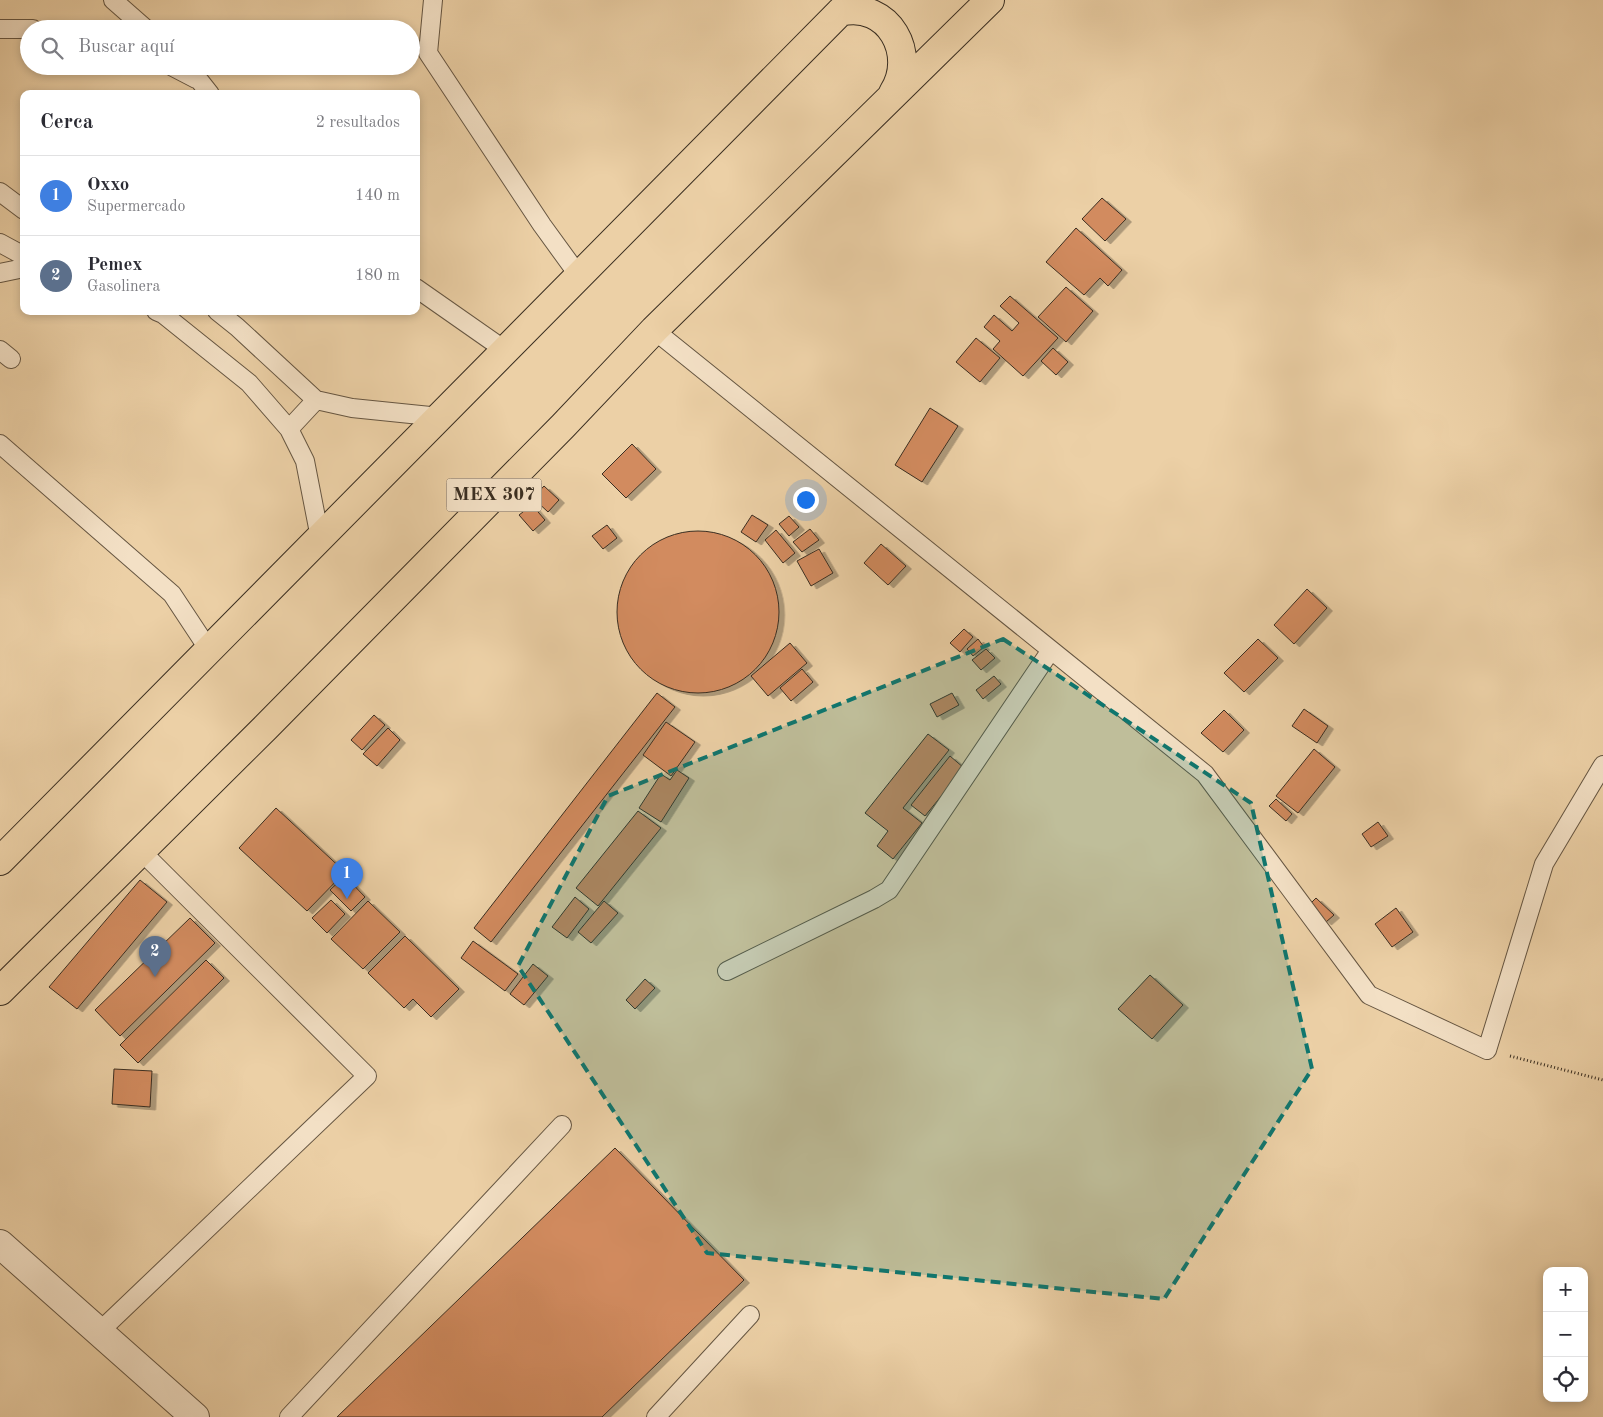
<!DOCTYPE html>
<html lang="es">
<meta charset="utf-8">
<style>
body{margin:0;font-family:"Old Standard TT",serif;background:#f2f2f3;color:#2b2b33}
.controls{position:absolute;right:15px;bottom:15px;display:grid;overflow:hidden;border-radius:10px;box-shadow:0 2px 8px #0003}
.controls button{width:45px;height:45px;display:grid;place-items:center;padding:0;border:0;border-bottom:1px solid #e1e1e2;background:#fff;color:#2b2b33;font:25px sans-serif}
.you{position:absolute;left:805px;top:499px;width:18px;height:18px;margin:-12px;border:4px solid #fff;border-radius:50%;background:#1a73e8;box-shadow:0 0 0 8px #1a73e833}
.badge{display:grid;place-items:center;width:32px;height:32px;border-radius:50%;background:#0b8043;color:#fff;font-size:16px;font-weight:700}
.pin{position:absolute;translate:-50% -41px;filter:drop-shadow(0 1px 2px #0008)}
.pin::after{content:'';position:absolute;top:26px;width:18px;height:15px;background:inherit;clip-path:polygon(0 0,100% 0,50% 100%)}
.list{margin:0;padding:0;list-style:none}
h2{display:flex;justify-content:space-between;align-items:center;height:65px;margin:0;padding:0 20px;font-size:21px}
h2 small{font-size:16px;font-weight:400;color:#7c7c81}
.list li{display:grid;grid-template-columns:32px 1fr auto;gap:15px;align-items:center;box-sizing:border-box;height:80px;padding:0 20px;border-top:1px solid #e1e1e2}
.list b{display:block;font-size:19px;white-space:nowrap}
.list p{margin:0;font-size:16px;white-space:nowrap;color:#7c7c81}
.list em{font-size:16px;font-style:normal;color:#7c7c81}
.icon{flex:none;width:28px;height:28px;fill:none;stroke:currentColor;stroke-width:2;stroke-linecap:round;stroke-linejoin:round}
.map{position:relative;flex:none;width:1603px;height:1417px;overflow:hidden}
.search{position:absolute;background:#fff;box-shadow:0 2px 8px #0003;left:20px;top:20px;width:400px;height:55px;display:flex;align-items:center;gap:12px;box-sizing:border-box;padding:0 18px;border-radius:28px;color:#7c7c81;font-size:19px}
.panel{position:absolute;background:#fff;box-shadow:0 2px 8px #0003;left:20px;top:90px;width:400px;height:225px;border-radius:10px}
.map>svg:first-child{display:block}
</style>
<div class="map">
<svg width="1603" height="1417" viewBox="0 0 1603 1417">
<defs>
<filter id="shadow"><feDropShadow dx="5.5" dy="3" stdDeviation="0" flood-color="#0004"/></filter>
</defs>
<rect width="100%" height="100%" fill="#ecd0a6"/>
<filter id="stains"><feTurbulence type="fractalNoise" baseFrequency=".004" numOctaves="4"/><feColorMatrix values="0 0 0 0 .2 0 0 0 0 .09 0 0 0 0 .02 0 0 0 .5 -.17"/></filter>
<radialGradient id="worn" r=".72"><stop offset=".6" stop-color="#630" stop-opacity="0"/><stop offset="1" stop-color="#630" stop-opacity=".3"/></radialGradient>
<!-- building -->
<path fill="#d28b5e" stroke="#3a2e21" filter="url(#shadow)" d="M1102,198L1126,219L1105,241L1082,219Z
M1076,228L1122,270L1108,286L1100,278L1084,295L1046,262Z
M1066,287L1093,311L1066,342L1038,317Z
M1010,296L1058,338L1023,376L993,349L1000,341L984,327L994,315L1012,331L1019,323L1000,306Z
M976,338L1000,358L980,382L956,362Z
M1053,348L1068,362L1056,375L1041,361Z
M930,408L958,426L922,482L895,465Z
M632,444L656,469L626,498L602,474Z
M544,486L559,500L548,512L533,498Z
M532,505L545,520L533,531L519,515Z
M752,515L768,525L756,542L741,532Z
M789,516L799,527L789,536L779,524Z
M607,525L617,538L603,549L592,536Z
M810,529L819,540L802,552L793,542Z
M776,530L795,553L783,563L765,540Z
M617 612a81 81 0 1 1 162 0a81 81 0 1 1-162 0Z
M881,544L906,566L888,585L864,563Z
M819,549L833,573L811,586L797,561Z
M1307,589L1327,608L1294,644L1274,625Z
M964,629L973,637L960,652L950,643Z
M978,639L984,647L973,656L967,649Z
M1258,639L1278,658L1244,692L1224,673Z
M790,643L807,663L768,696L751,676Z
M986,649L995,658L981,670L972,660Z
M802,669L813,682L791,701L780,688Z
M994,676L1001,684L983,699L976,690Z
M657,693L675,707L491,942L474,928Z
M952,693L959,705L937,717L930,704Z
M1304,709L1328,726L1317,743L1292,726Z
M1224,710L1244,730L1223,752L1201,733Z
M374,715L385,725L362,750L351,740Z
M666,722L695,742L671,776L643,755Z
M388,728L400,740L377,766L363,754Z
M928,734L949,750L903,808L922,823L893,859L877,846L888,831L865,813Z
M1314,749L1335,767L1298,813L1276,796Z
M950,756L964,768L925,816L911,805Z
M677,770L689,778L661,822L639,808L661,774L670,780Z
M1276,799L1292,814L1286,821L1269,806Z
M276,808L345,872L307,911L239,848Z
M638,811L661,828L598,906L576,888Z
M1378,822L1388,836L1371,847L1362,834Z
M345,876L365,897L351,911L330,890Z
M140,880L167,902L77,1009L49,987Z
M575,897L589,909L567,938L552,927Z
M1316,898L1334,915L1326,922L1308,906Z
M331,900L345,914L327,933L312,918Z
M368,901L400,932L363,969L331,939Z
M604,901L618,913L591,943L578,932Z
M1396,908L1413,932L1392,947L1375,924Z
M190,918L215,943L120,1036L95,1010Z
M405,936L459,989L431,1017L413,999L404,1008L368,973Z
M473,941L518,974L505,991L461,958Z
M206,960L224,978L138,1063L120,1045Z
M533,964L548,976L524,1005L510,994Z
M1150,975L1183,1005L1152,1039L1118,1009Z
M645,979L655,988L635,1009L626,1000Z
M114,1069L152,1071L150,1107L112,1104Z
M615,1148L744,1280L602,1417H337Z"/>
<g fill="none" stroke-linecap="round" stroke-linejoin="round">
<defs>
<path id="service" d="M113,0L146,29
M433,0L428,53L542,225L579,276
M0,29H33
M171,66L196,79
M188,66L210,94
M0,192L24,210
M0,243L24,256
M0,273L24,268
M416,288L506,351
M156,311L163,314L249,383L289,429L305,461L320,538
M217,311L237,327L316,400L352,408L440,417
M654,330L1205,774L1369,995L1487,1050L1544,864L1603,765
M0,350L11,359
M289,429L316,400
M0,444L172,594L209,650
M727,971L874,899L889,890L1051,650
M99,1332L367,1076L141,851
M289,1417L562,1125
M656,1417L750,1315"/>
<path id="minor" d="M0,1244L195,1417"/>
<path id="trunk" d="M840,12C889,0 918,55 893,93
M0,861L852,0
M0,991L266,727L563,426L654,330L990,0"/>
</defs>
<!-- service casing -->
<use href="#service" stroke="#665642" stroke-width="20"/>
<!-- minor casing -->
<use href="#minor" stroke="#665642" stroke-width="30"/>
<!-- trunk casing -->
<use href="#trunk" stroke="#3a2e21" stroke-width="30"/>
<!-- path -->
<path stroke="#3a2e21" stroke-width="3" stroke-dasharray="1 2.5" stroke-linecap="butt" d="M1510,1056L1603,1080"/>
<!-- service -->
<use href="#service" stroke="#f3e0c5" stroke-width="18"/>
<!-- minor -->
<use href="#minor" stroke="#f3e0c5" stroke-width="28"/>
<!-- trunk -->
<use href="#trunk" stroke="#ecd0a6" stroke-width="28"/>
</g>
<!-- marked area -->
<path fill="#0f766e" fill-opacity="0.2" stroke="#0f766e" stroke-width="4" stroke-dasharray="10 6" stroke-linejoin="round" d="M1003,639L1251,803L1312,1069L1164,1299L707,1253L518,966L608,796Z"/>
<g text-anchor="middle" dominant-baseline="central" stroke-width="4" stroke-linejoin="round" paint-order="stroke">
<!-- shield labels -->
<rect fill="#f3e0c5" stroke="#726352" stroke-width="1" x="446.5" y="478.5" width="95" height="33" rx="4"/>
<g font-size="19" font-weight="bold" fill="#3a2e21">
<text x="494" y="495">MEX 307</text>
</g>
</g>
<rect width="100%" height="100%" filter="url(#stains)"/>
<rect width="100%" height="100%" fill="url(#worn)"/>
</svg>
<div class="controls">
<button>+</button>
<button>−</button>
<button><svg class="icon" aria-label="locate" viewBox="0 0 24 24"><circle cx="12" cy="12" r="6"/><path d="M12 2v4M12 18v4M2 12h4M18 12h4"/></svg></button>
</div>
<div class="you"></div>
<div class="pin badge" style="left:347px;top:899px;background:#3f7fe0">1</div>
<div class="pin badge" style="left:155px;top:977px;background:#5c6f8a">2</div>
<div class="search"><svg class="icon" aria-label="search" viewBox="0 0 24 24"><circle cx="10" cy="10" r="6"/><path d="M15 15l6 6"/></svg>Buscar aquí</div>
<section class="panel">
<h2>Cerca<small>2 resultados</small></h2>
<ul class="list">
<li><span class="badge" style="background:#3f7fe0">1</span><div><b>Oxxo</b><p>Supermercado</p></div><em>140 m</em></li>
<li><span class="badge" style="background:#5c6f8a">2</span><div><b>Pemex</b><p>Gasolinera</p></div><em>180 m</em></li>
</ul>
</section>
</div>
